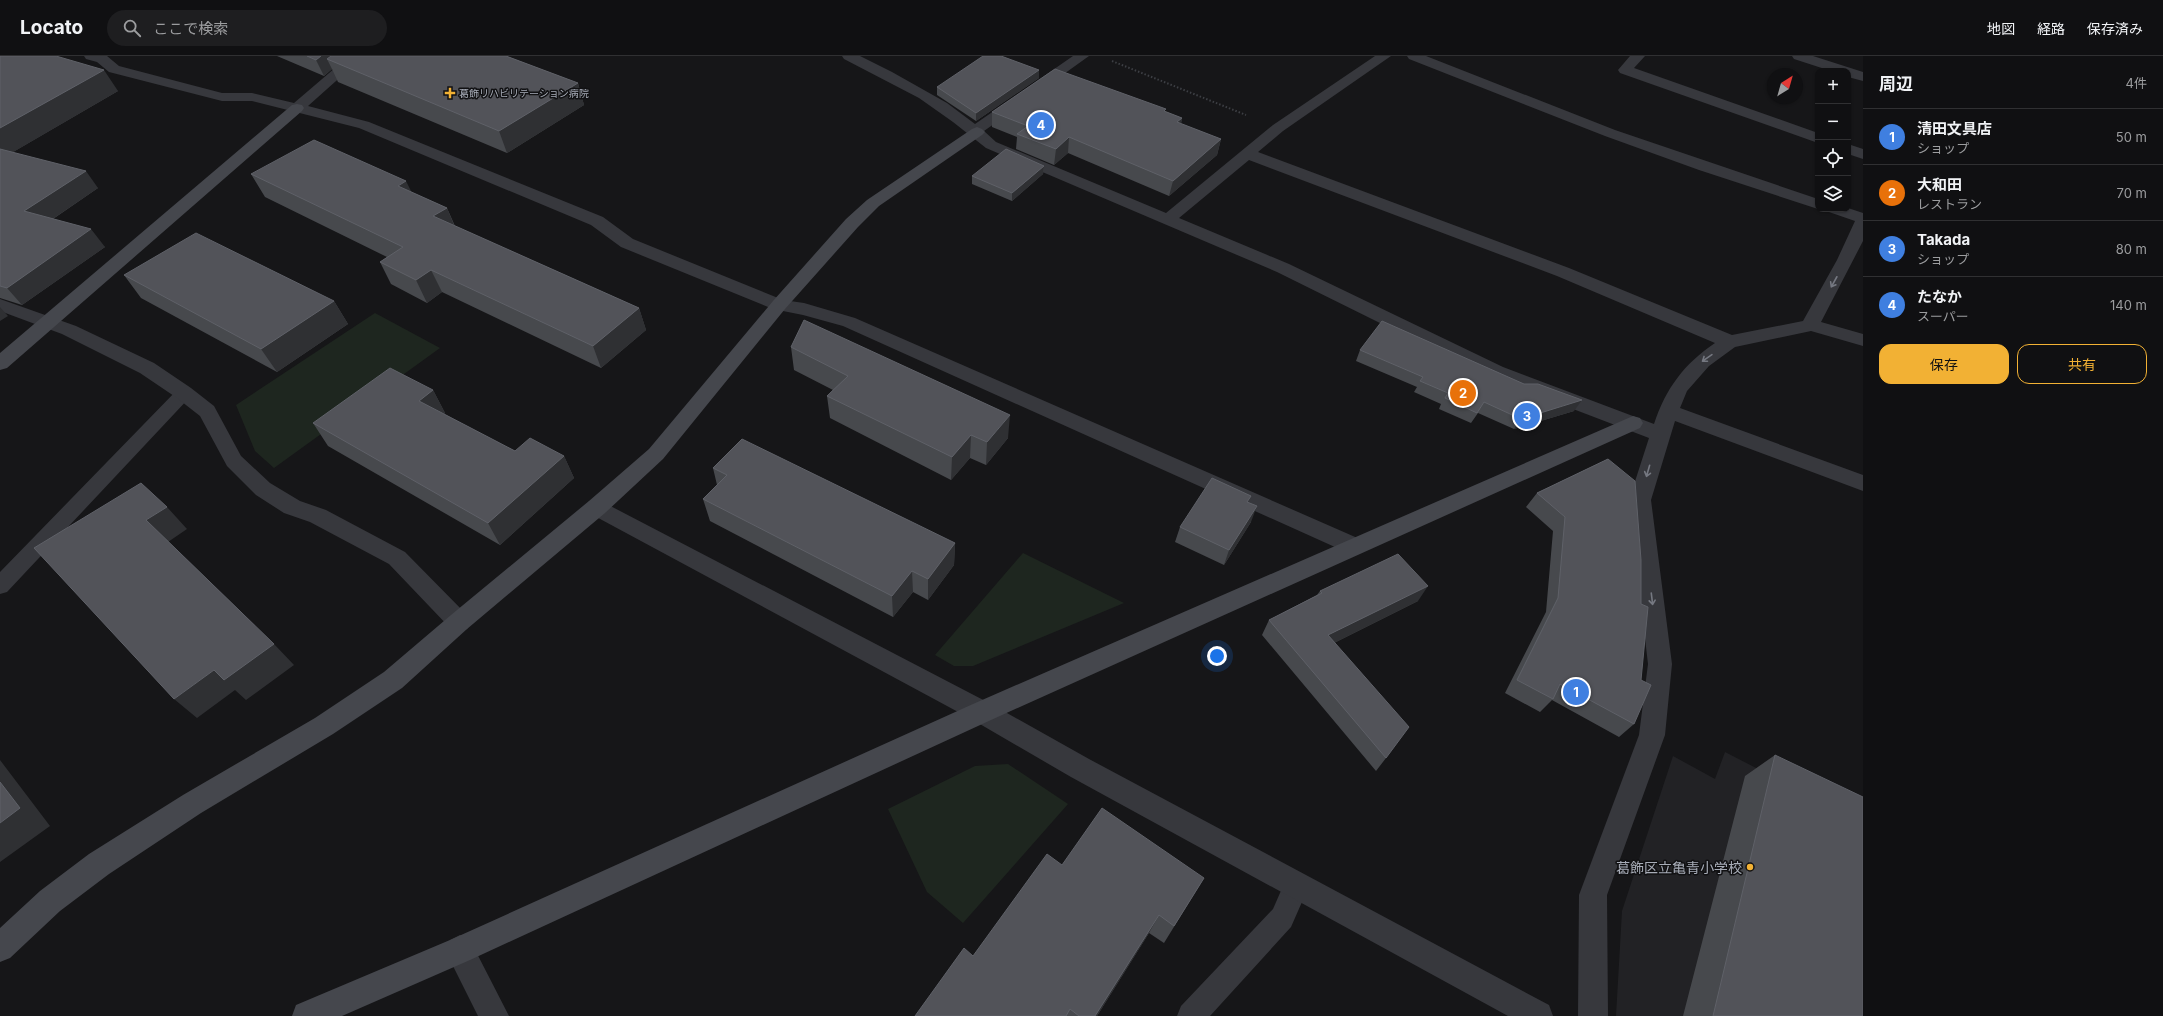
<!DOCTYPE html>
<html lang="ja">
<meta charset="utf-8">
<style>
body{margin:0;font-family:Inter,"Noto Sans JP",sans-serif;background:#1e1e20;color:#f1f3f6}
.controls{position:absolute;right:12px;top:12px;display:grid;overflow:hidden;border-radius:8px;box-shadow:0 1px 3px #0004}
.controls button{width:36px;height:36px;display:grid;place-items:center;padding:0;border:0;border-bottom:1px solid #303032;background:#101012;color:#f1f3f6;font:20px sans-serif}
.compass{position:absolute;left:1767px;top:12px;width:36px;height:36px;border-radius:50%;background:#101012;box-shadow:0 1px 3px #0004;rotate:37deg}
.you{position:absolute;left:1217px;top:600px;width:14px;height:14px;margin:-10px;border:3px solid #fff;border-radius:50%;background:#1a73e8;box-shadow:0 0 0 6px #1a73e833}
.badge{display:grid;place-items:center;width:26px;height:26px;border-radius:50%;background:#f2b134;color:#fff;font-size:13px;font-weight:700}
.pin{position:absolute;translate:-50% -50%;border:2px solid #fff;box-shadow:0 1px 4px #0006}
.list{margin:0;padding:0;list-style:none}
h2{display:flex;justify-content:space-between;align-items:center;height:52px;margin:0;padding:0 16px;font-size:17px}
h2 small{font-size:13px;font-weight:400;color:#9c9d9f}
.list li{display:grid;grid-template-columns:26px 1fr auto;gap:12px;align-items:center;box-sizing:border-box;height:56px;padding:0 16px;border-top:1px solid #303032}
.list b{display:block;font-size:15px;white-space:nowrap}
.list p{margin:0;font-size:13px;white-space:nowrap;color:#9c9d9f}
.list em{font-size:13px;font-style:normal;color:#9c9d9f}
.actions{display:flex;gap:8px;padding:12px 16px}
.actions a{flex:1;padding:9px 0;border:1px solid #f2b134;border-radius:12px;text-align:center;font-size:14px;color:#f2b134}
.actions .main{background:#f2b134;color:#111}
.icon{flex:none;width:22px;height:22px;fill:none;stroke:currentColor;stroke-width:2;stroke-linecap:round;stroke-linejoin:round}
.map{position:relative;flex:none;width:1863px;height:960px;overflow:hidden}
header{display:flex;align-items:center;gap:24px;box-sizing:border-box;height:56px;padding:0 20px;background:#101012;border-bottom:1px solid #303032}
header strong{font-size:19px}
nav{display:flex;gap:22px;margin-inline-start:auto;font-size:14px}
.search{width:280px;height:36px;background:#1e1e20;display:flex;align-items:center;gap:10px;box-sizing:border-box;padding:0 14px;border-radius:22px;color:#9c9d9f;font-size:15px}
main{display:flex}
aside{flex:1;background:#101012}
.map>svg:first-child{display:block}
</style>
<header>
<strong>Locato</strong>
<div class="search"><svg class="icon" aria-label="search" viewBox="0 0 24 24"><circle cx="10" cy="10" r="6"/><path d="M15 15l6 6"/></svg>ここで検索</div>
<nav><a>地図</a><a>経路</a><a>保存済み</a></nav>
</header>
<main>
<div class="map">
<svg width="1863" height="960" viewBox="0 0 1863 960">
<rect width="100%" height="100%" fill="#161618"/>
<!-- built -->
<path fill="#222225" d="M1725,696L1863,767V960H1616L1622,855L1673,700L1715,723Z"/>
<!-- green -->
<path fill="#1e261f" d="M375,257L440,292L274,412L255,395L236,349Z
M1023,497L1124,547L973,610H954L935,599Z
M1008,708L1068,748L963,867L927,836L888,753L975,710Z"/>
<g fill="none" stroke-linecap="round" stroke-linejoin="round">
<!-- path -->
<path stroke="#3d3f44" stroke-width="2" stroke-dasharray="1.5 2" stroke-linecap="butt" d="M1112,5L1246,59"/>
<!-- lane -->
<path fill="#37383d" fill-rule="evenodd" d="M184,331L190,333L193,337L190,341L7,536L0,538V516L178,333Z
M1296,817L1305,821L1309,830L1291,871L1210,960H1177L1181,950L1273,853L1287,821Z"/>
<!-- street -->
<path fill="#37383d" fill-rule="evenodd" d="M84,0H107L119,10L222,37H252L294,47L349,0H364L308,50L369,66L603,161L633,183L783,244L804,247L855,262L1362,484L1365,490L1362,496L1354,499L1346,496L843,270L803,259L773,253L621,191L591,169L359,72L252,45H222L109,16L97,6L86,3Z
M842,0H860L892,16L947,47L975,68L1073,0H1089L984,75L996,86L1166,157L1273,69L1375,0H1391L1283,75L1258,96L1569,212L1732,279L1803,265L1837,204L1855,165L1829,156L1827,153L1848,152L1863,157V185L1821,266L1863,278V290L1811,275L1735,291L1709,310L1687,335L1680,352L1863,419V435L1675,365L1651,444L1672,608L1665,679L1607,839L1608,960H1578L1579,839L1639,679L1648,608L1629,444L1649,382L1489,321L1277,216L986,92L953,66L919,42L844,3ZM1249,104L1557,220L1715,287C1684,308 1666,332 1654,368L1503,311L1289,208L1179,162Z
M1407,0H1426L1615,74L1818,143V153L1699,114L1605,80L1409,3Z
M1630,0H1645L1634,12L1818,77V87L1620,17L1618,14Z
M1792,0H1813L1863,16V25L1848,21V15H1831L1794,3Z
M1848,88L1863,93V103L1848,98Z
M0,243L76,270L154,307L191,332L214,350L241,400L270,427L300,445L326,454L405,496L467,559L471,566L467,573L459,576L451,573L389,508L310,466L284,457L256,439L227,410L200,360L177,342L140,317L62,278L0,255Z
M597,443L991,648L1089,703L1549,949L1553,960H1508L1071,721L973,664L589,457L586,451L589,445Z
M460,879L470,884L509,960H478L445,894L450,884Z"/>
<!-- secondary -->
<path fill="#45474d" fill-rule="evenodd" d="M297,48L302,49L304,52L302,55L7,312L0,314V297L292,49Z
M977,71L982,73L985,76L982,79L879,150L858,171L785,253L663,403L605,457L467,573L402,632L333,678L201,757L109,818L60,855L10,902L0,906V872L40,835L89,798L183,739L315,662L384,616L451,559L589,445L649,393L773,245L846,163L867,144L972,73Z
M1633,360L1640,362L1643,367L1640,372L991,664L470,904L342,960H292L296,949L450,884L973,648Z"/>
</g>
<!-- wall -->
<path fill="#47494d" d="M0,0L118,35L13,96L98,132L53,163L105,191L22,249L0,242Z
M277,0H506L578,27L584,49L507,97L338,26L332,13L324,20Z
M1039,14V22L976,65L937,39V31Z
M992,56H1166L1182,62L1181,68L1221,83L1217,99L1169,140L1068,97L1054,109L1016,93L1017,81L992,71Z
M1044,110L1043,118L1012,145L972,128V120Z
M251,118L411,136L447,152L455,170L639,252L646,274L601,312L442,236L427,247L391,228L380,206L387,201L265,141Z
M124,219L334,245L348,268L277,316L141,242Z
M791,291L1008,382L986,409L970,402L951,424L830,362L827,340L833,334L794,314Z
M1360,294L1574,355L1514,373L1478,357L1471,367L1439,353L1441,348L1414,336L1417,331L1356,305Z
M433,334L445,357L444,358L515,395L564,400L574,422L500,489L328,390L313,367Z
M1608,403L1634,668L1619,681L1552,644L1540,656L1505,637L1546,556L1553,475L1526,451L1537,437Z
M713,412L955,487L954,509L928,544L913,536L893,561L710,465L703,443L717,429Z
M1248,446L1251,466L1224,509L1175,486L1180,471Z
M1320,535L1418,545L1334,587L1386,702L1376,715L1262,579L1269,564L1317,539Z
M1775,699L1863,960H1683L1745,720Z
M1062,809L1204,822L1164,887L1149,877L1097,960H915Z"/>
<!-- shaded-wall -->
<path fill="#2f3033" d="M321,0H347L327,3L332,13L324,20L316,4Z
M104,14L118,35L3,102L0,99V72Z
M1039,14V22L976,65V57Z
M578,27L584,49L507,97L499,75Z
M1182,62L1179,77L1177,66Z
M1069,81L1068,97L1054,109L1056,93Z
M1221,83L1217,99L1169,140L1173,125Z
M1044,110L1043,118L1012,145V137Z
M86,115L98,132L38,173L24,155Z
M406,125L417,147L398,130Z
M447,152L456,174L433,160Z
M91,173L105,191L22,249L7,232Z
M431,214L442,236L427,247L416,224Z
M334,245L348,268L277,316L261,293Z
M0,251L8,260L0,265Z
M639,252L646,274L601,312L593,290Z
M433,334L445,357L431,368L419,345Z
M1582,344L1574,355L1514,373L1521,363Z
M1010,359L1008,382L986,409L987,386Z
M971,379L970,402L951,424L952,401Z
M564,400L574,422L500,489L488,467Z
M1257,450L1251,466L1224,509L1229,494Z
M167,451L187,473L168,486L146,464Z
M955,487L954,509L928,544V523Z
M912,515L913,536L893,561L892,540Z
M1428,530L1418,545L1320,594L1328,579Z
M274,588L294,609L246,644L235,634L197,662L174,643L214,614Z
M0,704L50,770L0,806Z
M1159,859L1149,877L1097,960H1095Z"/>
<!-- building -->
<path fill="#525359" stroke="#5f6168" d="M0,0H56L104,14L0,72Z
M307,0H321L316,4Z
M331,0H506L578,27L499,75L327,3Z
M983,0H1001L1039,14L976,57L937,31Z
M1055,13L1166,53L1164,55L1182,62L1177,66L1221,83L1173,125L1069,81L1056,93L1017,78L1028,70L992,56Z
M314,84L406,125L398,130L447,152L433,160L639,252L593,290L431,214L416,224L380,206L403,191L251,118Z
M0,93L86,115L24,155L91,173L7,232L0,230Z
M1006,93L1044,110L1012,137L972,120Z
M196,177L334,245L261,293L124,219Z
M804,264L1010,359L987,386L971,379L952,401L827,340L848,320L791,291Z
M1382,265L1524,328H1538L1582,344L1521,363L1484,346L1477,357L1445,342L1448,337L1420,325L1423,321L1360,294Z
M390,312L433,334L419,345L515,395L530,382L564,400L488,467L313,367Z
M742,383L955,487L928,523L912,515L892,540L703,443L727,419L713,412Z
M1608,403L1635,425L1641,504V548L1648,551L1641,624L1651,629L1634,668L1560,628L1553,643L1517,624L1558,542L1565,461L1537,437Z
M1212,422L1251,440L1247,446L1257,450L1229,494L1180,471Z
M141,427L167,451L146,464L274,588L224,624L214,614L174,643L34,492Z
M1398,498L1428,530L1328,579L1409,671L1386,702L1269,564L1322,537L1320,535Z
M1775,699L1863,741V960H1713Z
M0,726L20,752L0,767Z
M1102,752L1204,822L1174,870L1159,859L1095,960H1079L1070,953L1066,960H915L964,892L973,900L1047,798L1062,809Z"/>
<!-- one-way arrows -->
<defs><path id="oneway-shaft" d="M-6 0H5M1.5-3L5.5 0L1.5 3" fill="none" stroke-width="1.6" stroke-linecap="round" stroke-linejoin="round"/></defs>
<g stroke="#757881">
<use href="#oneway-shaft" transform="translate(1834 226) rotate(119)"/>
<use href="#oneway-shaft" transform="translate(1707 302) rotate(145)"/>
<use href="#oneway-shaft" transform="translate(1648 415) rotate(106)"/>
<use href="#oneway-shaft" transform="translate(1652 543) rotate(83)"/>
</g>
<!-- markers -->
<g fill="#f2b134" stroke="#111113" stroke-width="1.5">
<path d="M448 31h4v4h4v4h-4v4h-4v-4h-4v-4h4z"/>
<circle cx="1750" cy="811" r="4"/>
</g>
<g text-anchor="middle" dominant-baseline="central" stroke-width="3" stroke-linejoin="round" paint-order="stroke">
<!-- far-poi labels -->
<g font-size="10" fill="#a8adb8" stroke="#111113" text-anchor="start">
<text x="459" y="37">葛飾リハビリテーション病院</text>
</g>
<!-- near-poi labels -->
<g font-size="14" fill="#a8adb8" stroke="#111113" text-anchor="end">
<text x="1742" y="811">葛飾区立亀青小学校</text>
</g>
</g>
</svg>
<div class="controls">
<button>+</button>
<button>−</button>
<button><svg class="icon" aria-label="locate" viewBox="0 0 24 24"><circle cx="12" cy="12" r="6"/><path d="M12 2v4M12 18v4M2 12h4M18 12h4"/></svg></button>
<button><svg class="icon" aria-label="layers" viewBox="0 0 24 24"><path d="M12 4l9 5-9 5-9-5zM3 14l9 5 9-5"/></svg></button>
</div>
<svg class="compass" viewBox="-18 -18 36 36"><path d="M0-13l5 13h-10z" fill="#e53935"/><path d="M0 13l5-13h-10z" fill="#9c9d9f"/></svg>
<div class="you"></div>
<div class="pin badge" style="left:1576px;top:636px;background:#3f7fe0">1</div>
<div class="pin badge" style="left:1463px;top:337px;background:#e8710a">2</div>
<div class="pin badge" style="left:1527px;top:360px;background:#3f7fe0">3</div>
<div class="pin badge" style="left:1041px;top:69px;background:#3f7fe0">4</div>
</div>
<aside>
<h2>周辺<small>4件</small></h2>
<ul class="list">
<li><span class="badge" style="background:#3f7fe0">1</span><div><b>清田文具店</b><p>ショップ</p></div><em>50 m</em></li>
<li><span class="badge" style="background:#e8710a">2</span><div><b>大和田</b><p>レストラン</p></div><em>70 m</em></li>
<li><span class="badge" style="background:#3f7fe0">3</span><div><b>Takada</b><p>ショップ</p></div><em>80 m</em></li>
<li><span class="badge" style="background:#3f7fe0">4</span><div><b>たなか</b><p>スーパー</p></div><em>140 m</em></li>
</ul>
<div class="actions"><a class="main">保存</a><a>共有</a></div>
</aside>
</main>
